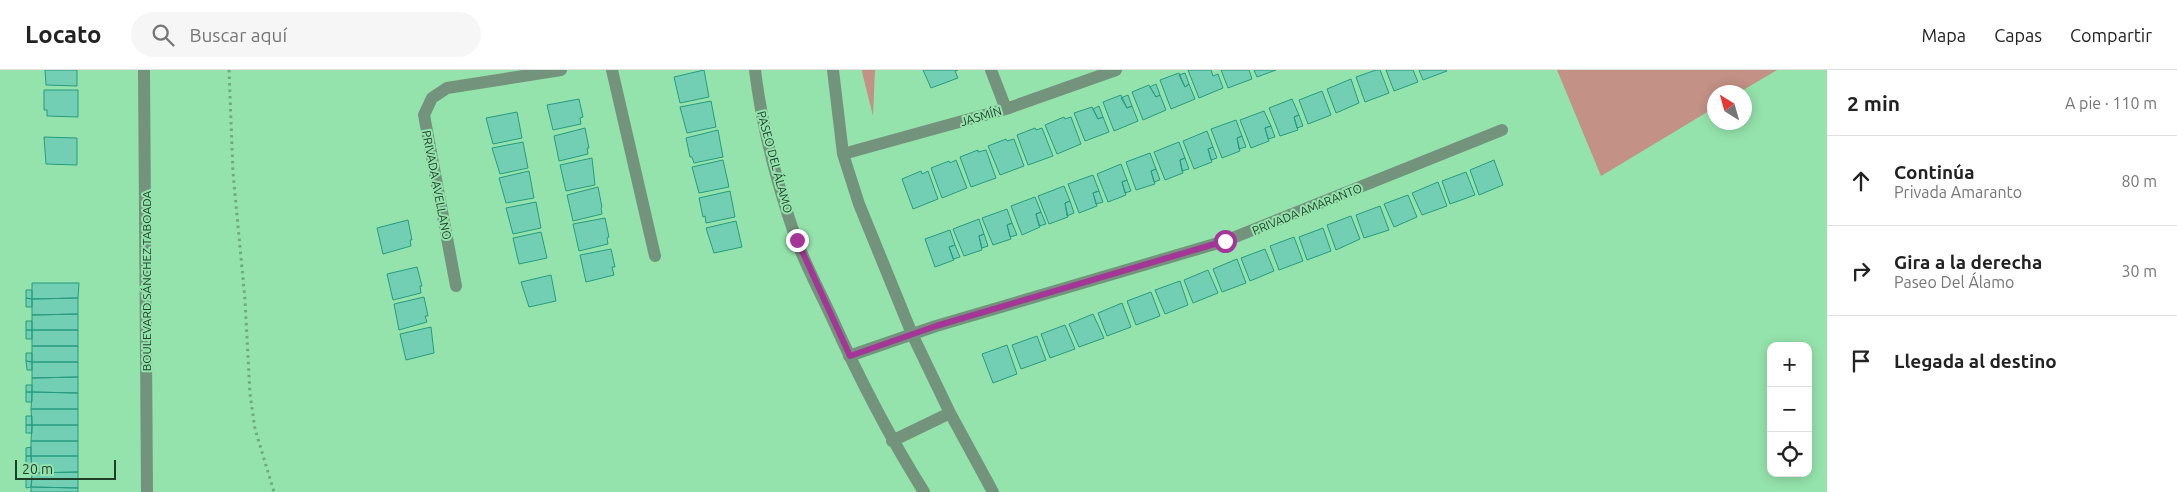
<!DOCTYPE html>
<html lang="es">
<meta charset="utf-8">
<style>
body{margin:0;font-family:Ubuntu,sans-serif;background:#f6f6f6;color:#222}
.controls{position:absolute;right:15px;bottom:15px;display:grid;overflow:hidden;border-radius:10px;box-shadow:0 2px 12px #0003}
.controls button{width:45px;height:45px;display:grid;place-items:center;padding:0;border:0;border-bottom:1px solid #e0e0e0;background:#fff;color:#222;font:25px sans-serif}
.compass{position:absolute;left:1707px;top:15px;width:45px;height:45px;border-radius:50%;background:#fff;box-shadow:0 2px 12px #0003;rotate:323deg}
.scale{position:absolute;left:15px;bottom:12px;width:101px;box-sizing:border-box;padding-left:5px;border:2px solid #1e3e28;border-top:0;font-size:14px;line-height:18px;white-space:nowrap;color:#1e3e28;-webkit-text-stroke:4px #95e3ac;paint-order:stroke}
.stop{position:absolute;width:15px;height:15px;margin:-11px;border:4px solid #a33696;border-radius:50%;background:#fff}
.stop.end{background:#a33696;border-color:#fff;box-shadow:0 1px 5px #0008}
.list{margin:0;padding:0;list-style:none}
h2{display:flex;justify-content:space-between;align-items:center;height:65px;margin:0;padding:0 20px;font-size:21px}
h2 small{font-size:16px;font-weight:400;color:#767676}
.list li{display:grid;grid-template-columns:32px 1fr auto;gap:15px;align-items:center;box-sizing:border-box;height:90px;padding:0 20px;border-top:1px solid #e0e0e0}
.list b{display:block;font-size:19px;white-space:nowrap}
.list p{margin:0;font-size:16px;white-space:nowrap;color:#767676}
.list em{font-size:16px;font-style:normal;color:#767676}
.icon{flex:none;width:28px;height:28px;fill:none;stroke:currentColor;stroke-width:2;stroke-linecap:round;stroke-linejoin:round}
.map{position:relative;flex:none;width:1827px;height:422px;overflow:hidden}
header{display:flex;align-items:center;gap:30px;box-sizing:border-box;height:70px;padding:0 25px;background:#fff;border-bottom:1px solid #e0e0e0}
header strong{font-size:24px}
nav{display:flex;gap:28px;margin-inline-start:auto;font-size:18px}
.search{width:350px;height:45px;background:#f6f6f6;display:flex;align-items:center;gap:12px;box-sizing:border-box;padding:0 18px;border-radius:28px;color:#767676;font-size:19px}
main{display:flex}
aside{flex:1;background:#fff}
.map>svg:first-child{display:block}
</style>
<header>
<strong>Locato</strong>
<div class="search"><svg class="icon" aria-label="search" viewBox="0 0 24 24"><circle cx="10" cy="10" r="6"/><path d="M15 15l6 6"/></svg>Buscar aquí</div>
<nav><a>Mapa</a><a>Capas</a><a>Compartir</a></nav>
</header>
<main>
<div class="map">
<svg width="1827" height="422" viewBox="0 0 1827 422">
<rect width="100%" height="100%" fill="#95e3ac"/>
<!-- green -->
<path fill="#c39186" d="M862,0H875L873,46L863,6Z
M1557,0H1777L1740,22H1714V38L1601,106Z"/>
<!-- building -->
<path fill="#73cfb4" stroke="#279b7f" d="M45,0H77V16L46,15Z
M704,0L709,27L680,33L674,7Z
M923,0H958L955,1L958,8L931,18Z
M1188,0H1211L1213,6L1218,4L1223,18L1199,28Z
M1221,0H1249L1252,9L1228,18Z
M1254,0H1276L1257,7Z
M1376,0H1380L1389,23L1365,32L1356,7Z
M1386,0H1413L1418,12L1394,21Z
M1419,0H1446L1447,1L1423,10Z
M1179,3L1185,17L1189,14L1195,29L1171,39L1160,10Z
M1185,3L1189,14L1185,17L1179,5Z
M1351,9L1359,33L1336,43L1327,19Z
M1156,14L1160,25L1156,27L1150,17Z
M1149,15L1156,27L1160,25L1166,40L1143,50L1132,22Z
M44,20H78V47L47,46V40H44Z
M1322,21L1331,45L1308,54L1299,30Z
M1121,25L1127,38L1132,36L1138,51L1114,61L1103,32Z
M1128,25L1132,36L1127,38L1121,28Z
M579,29L583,47L580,48L581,54L553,60L547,35Z
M1292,29L1299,45L1294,47L1298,60L1280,66L1269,38Z
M711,31L716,57L687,63L680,37Z
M1099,36L1103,47L1098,49L1093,39Z
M1092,37L1098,49L1103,47L1109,62L1085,71L1074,43Z
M1264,41L1271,56L1265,58L1269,71L1251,78L1240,50Z
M517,42L522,68L493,74L486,48Z
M1299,45L1303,56L1297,58L1294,47Z
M1064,47L1065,49L1071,47L1081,74L1057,84L1045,55Z
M1236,50L1242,66L1237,68L1240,81L1222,88L1211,59Z
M1271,56L1275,67L1268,69L1265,58Z
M585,58L589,78H587L588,84L559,91L554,66Z
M1035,58L1036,60L1042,58L1053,86L1028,95L1017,65Z
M718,60L723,87L694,93L692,87H690L686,68Z
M1207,61L1213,77L1208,79L1212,92L1194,99L1183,71Z
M1242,66L1246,77L1239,79L1237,68Z
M44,67L77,68V95L46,94Z
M1006,69L1007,71L1014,69L1024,96L1000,105L988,76Z
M523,72L528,98L500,104L492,78Z
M1179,72L1185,88L1180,90L1183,103L1165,110L1154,82Z
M1213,77L1217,88L1211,90L1208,79Z
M978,80V82L986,80L996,108L971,117L960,87Z
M1150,83L1156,99L1151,101L1155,114L1136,120L1126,92Z
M592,88L595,115L566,121L560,95Z
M1185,88L1189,99L1182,101L1180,90Z
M723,90L729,117L699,123L692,97Z
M956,90L967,118L942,128L931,98L949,91L950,93Z
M1494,90L1503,115L1479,125L1470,100Z
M1121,94L1127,110L1122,112L1126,125L1108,132L1097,104Z
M1156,99L1160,110L1154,112L1151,101Z
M529,101L534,128L506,133L499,108Z
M921,101L922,104L928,101L938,129L913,139L902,109Z
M1466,102L1475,125L1450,134L1442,111Z
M1093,105L1099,121L1093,123L1097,136L1079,143L1068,114Z
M1127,110L1131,121L1125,123L1122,112Z
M1438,112L1447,136L1422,145L1412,123Z
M1064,116L1070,131L1065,133L1068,147L1049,154L1038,126Z
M598,117L602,137L601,138L602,144L573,151L567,125Z
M730,121L735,147L706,153L705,146L703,147L699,128Z
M1099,121L1103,132L1096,134L1093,123Z
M1408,125L1417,147L1394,157L1384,134Z
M1035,127L1041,142L1036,144L1040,157L1022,165L1011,136Z
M1070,131L1074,143L1067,146L1065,133Z
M536,132L541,158L513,164L506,138Z
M1380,136L1389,160L1364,168L1356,145Z
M1007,139L1012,153L1007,155L1011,169L993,175L982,148Z
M1041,142L1046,154L1039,156L1036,144Z
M1351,146L1360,169L1336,180L1327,155Z
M605,148L609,167L607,168L608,174L579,181L573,154Z
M979,149L984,164L979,166L982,180L964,186L953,159Z
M408,150L412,170H410L411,176L383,184L377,158Z
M736,151L742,177L714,183L706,158Z
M1012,153L1017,165L1010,167L1007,155Z
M1323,158L1331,181L1307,190L1299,167Z
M950,160L955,175L949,177L954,190L935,197L925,169Z
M541,162L547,188L519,194L513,168Z
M984,164L988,176L982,178L979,166Z
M1294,167L1303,191L1279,200L1270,176Z
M955,175L960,187L953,189L949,177Z
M611,179L615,197H612L614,205L586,212L580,185Z
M1265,179L1274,201L1250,211L1241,188Z
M1237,189L1246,213L1222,222L1213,199Z
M417,197L422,216H420L421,223L393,230L387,204Z
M1208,200L1218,223L1193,233L1184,210Z
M551,205L556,231L529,237L521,212Z
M1180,211L1188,235L1165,244L1155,220Z
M32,213H79L78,228L32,229Z
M26,220H32V229L26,228Z
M1151,222L1160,246L1136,255L1127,231Z
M424,227L428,246H425L427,252L399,260L394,234Z
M26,228L32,229V237H26Z
M78,228V244L32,245V229Z
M1122,233L1131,257L1107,266L1098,243Z
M78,244V260H32V245Z
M1093,244L1104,268L1079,277L1069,254Z
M26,251H32V260H26Z
M1065,255L1075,279L1050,288L1041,264Z
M431,257L434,283L406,290L400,264Z
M26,260H32V269H26Z
M32,260H78V276H32Z
M1037,266L1046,290L1021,299L1012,275Z
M1007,275L1017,304L993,313L982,284Z
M32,276H78V292H32Z
M26,283H32V292L26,291Z
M26,291L32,292V300H27Z
M32,292H78V307L32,308Z
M78,307V323L32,322V308Z
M26,315H32V322H26Z
M26,322H32V332H26Z
M32,322L78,323V339H31Z
M31,339H78V355H32Z
M26,346H32V355H26Z
M26,355H32V363H26Z
M32,355H78V371H31Z
M31,371H78V386H31Z
M31,377V386H26V378Z
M26,386H31L32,396H26Z
M31,386H78V402L32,403Z
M78,402V418L31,417L32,403Z
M26,409H32L31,417L26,418Z
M31,417L78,418V422H31Z"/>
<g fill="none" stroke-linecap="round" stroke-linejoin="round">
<!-- path -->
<path stroke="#6caa7f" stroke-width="3" stroke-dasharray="2.5 4" stroke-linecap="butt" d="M229,0L233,103L245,230L250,324L255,359L274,422"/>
<!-- minor -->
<path stroke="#74937c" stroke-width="12" d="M144,0L147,422
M612,0L655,186
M755,0C762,58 777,114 796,169C806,196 820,222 832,248C859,308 889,366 924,422
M833,0L843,84L859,134L912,264L950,343L993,422
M991,0L1006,39
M843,84L1006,39L1116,0
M456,216L424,45L432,28L447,18L561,0
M849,286L936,256L1225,171L1502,60
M892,371L950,343"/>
</g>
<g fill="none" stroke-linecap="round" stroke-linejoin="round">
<!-- route -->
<path stroke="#a33696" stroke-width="6" d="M797,170L850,286L936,256L1225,171"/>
</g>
<g text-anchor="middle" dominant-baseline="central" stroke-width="4" stroke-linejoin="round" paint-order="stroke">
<!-- street labels -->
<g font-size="12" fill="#1e3e28" stroke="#95e3ac">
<text transform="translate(981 46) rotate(-16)">JASMÍN</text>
<text transform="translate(775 92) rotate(75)">PASEO DEL ÁLAMO</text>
<text transform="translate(437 115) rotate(79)">PRIVADA AVELLANO</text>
<text transform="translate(1307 139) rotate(-22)">PRIVADA AMARANTO</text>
<text transform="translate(146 211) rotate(-90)">BOULEVARD SÁNCHEZ TABOADA</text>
</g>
</g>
</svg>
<div class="controls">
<button>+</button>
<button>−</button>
<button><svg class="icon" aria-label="locate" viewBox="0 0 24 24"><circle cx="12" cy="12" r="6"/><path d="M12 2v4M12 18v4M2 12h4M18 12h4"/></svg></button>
</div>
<svg class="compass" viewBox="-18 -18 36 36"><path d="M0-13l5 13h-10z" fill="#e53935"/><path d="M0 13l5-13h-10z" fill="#767676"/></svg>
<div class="scale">20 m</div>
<div class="stop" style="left:1225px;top:171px"></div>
<div class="stop end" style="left:797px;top:170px"></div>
</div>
<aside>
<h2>2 min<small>A pie · 110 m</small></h2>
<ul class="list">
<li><svg class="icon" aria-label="ahead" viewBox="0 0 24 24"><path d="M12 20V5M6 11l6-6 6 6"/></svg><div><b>Continúa</b><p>Privada Amaranto</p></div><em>80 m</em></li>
<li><svg class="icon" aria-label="right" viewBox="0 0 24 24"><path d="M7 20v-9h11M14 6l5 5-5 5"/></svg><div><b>Gira a la derecha</b><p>Paseo Del Álamo</p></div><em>30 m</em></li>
<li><svg class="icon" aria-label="arrive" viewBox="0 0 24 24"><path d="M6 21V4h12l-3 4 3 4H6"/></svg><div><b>Llegada al destino</b></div></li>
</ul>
</aside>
</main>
